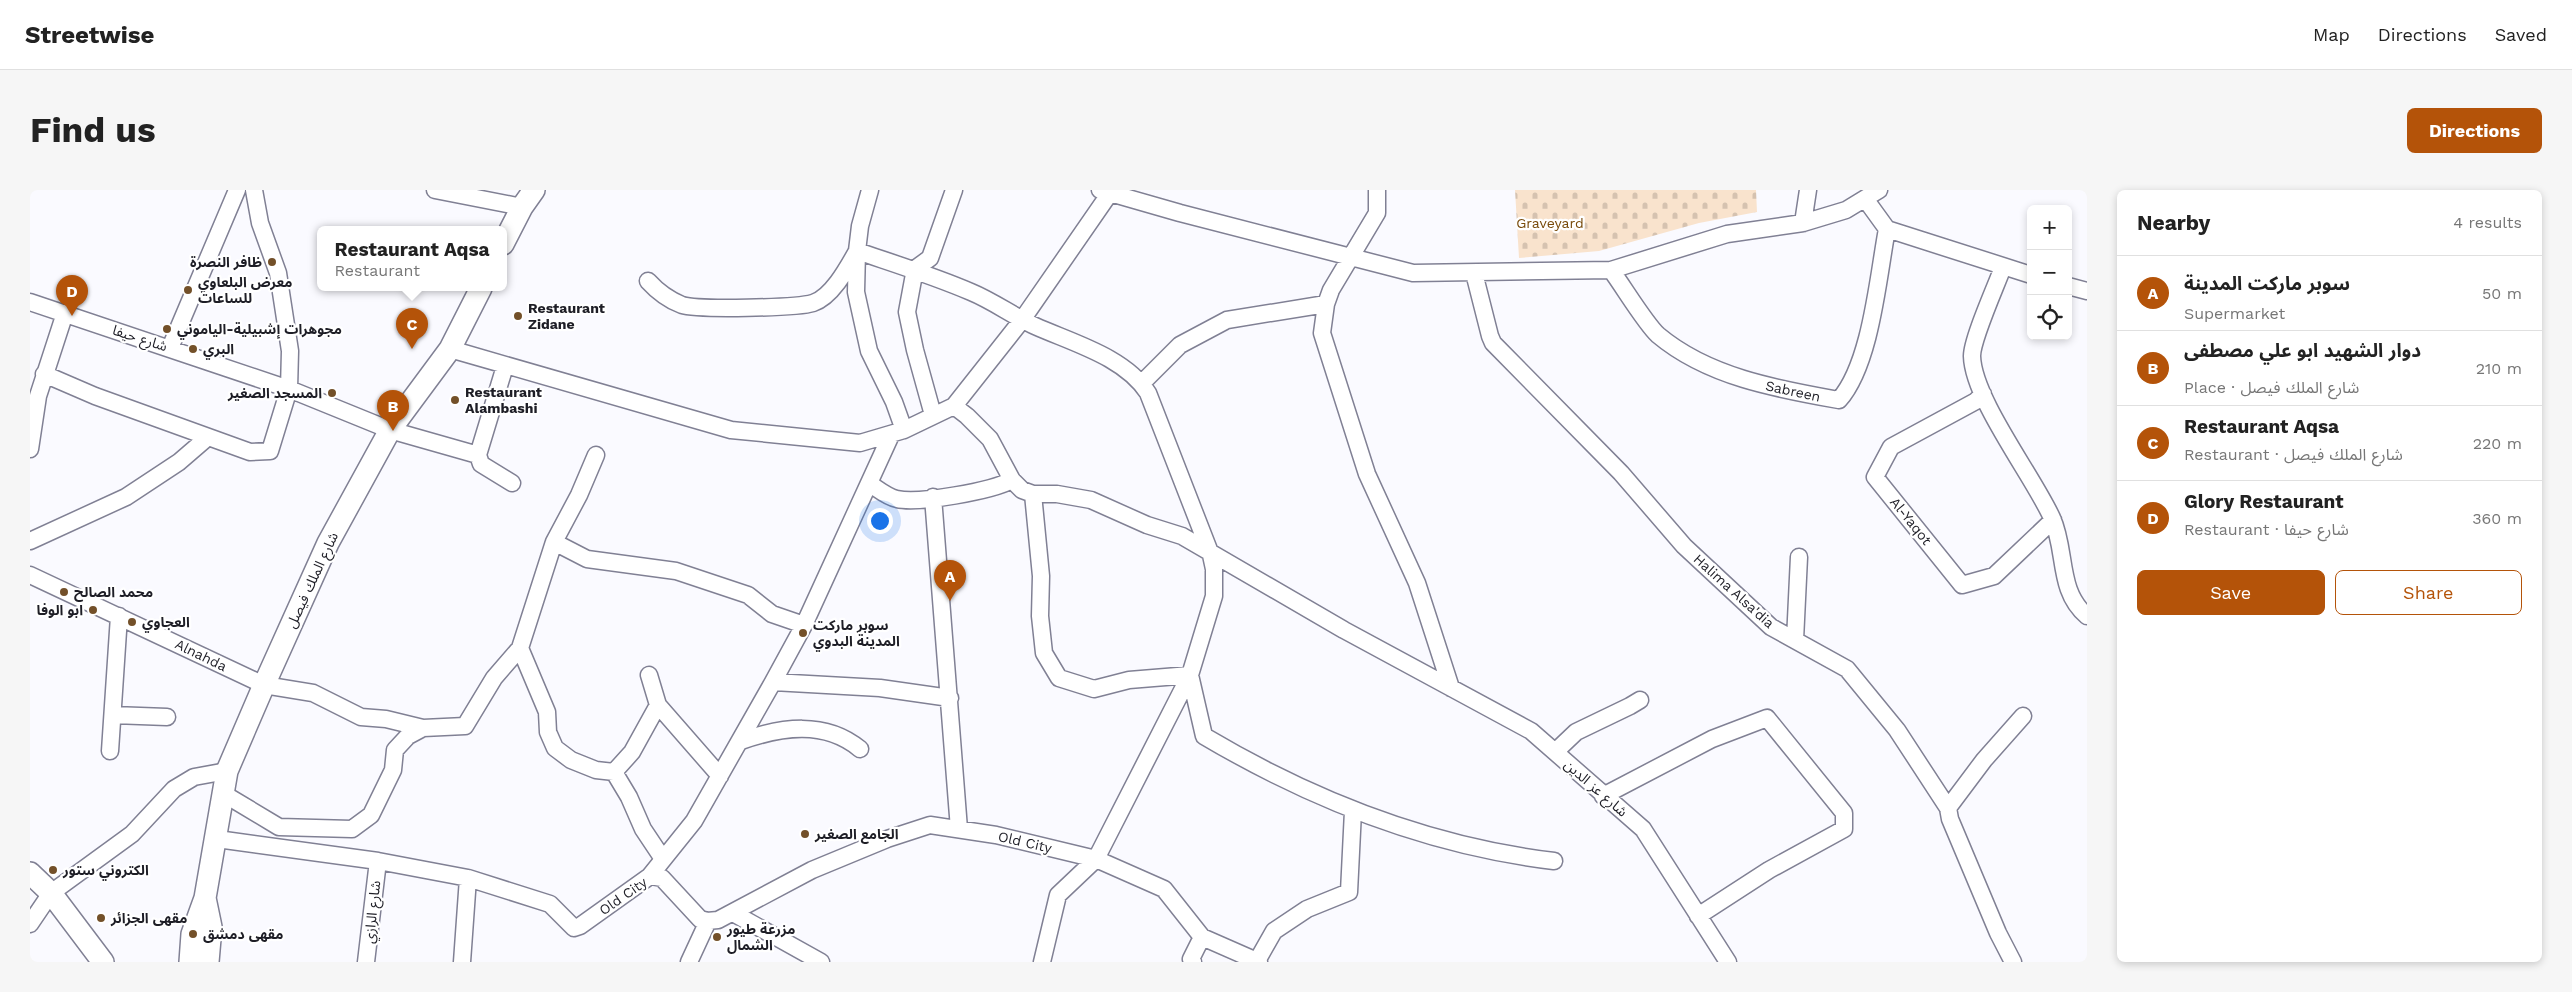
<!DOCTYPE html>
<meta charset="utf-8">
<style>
body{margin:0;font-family:"Work Sans","Noto Sans Arabic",sans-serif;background:#f6f6f6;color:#222}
.controls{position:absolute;right:15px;top:15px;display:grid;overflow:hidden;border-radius:8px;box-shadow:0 2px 8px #0003}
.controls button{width:45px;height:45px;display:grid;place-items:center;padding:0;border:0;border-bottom:1px solid #e0e0e0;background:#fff;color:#222;font:25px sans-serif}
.you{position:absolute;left:849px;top:330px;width:18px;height:18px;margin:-12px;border:4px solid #fff;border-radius:50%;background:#1a73e8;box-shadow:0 0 0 8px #1a73e833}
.badge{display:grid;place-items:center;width:32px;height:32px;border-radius:50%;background:#b45309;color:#fff;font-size:16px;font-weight:700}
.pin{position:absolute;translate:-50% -41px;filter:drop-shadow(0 1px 2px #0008)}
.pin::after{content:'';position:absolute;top:26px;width:18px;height:15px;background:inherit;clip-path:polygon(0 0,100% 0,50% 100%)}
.popup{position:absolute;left:287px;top:36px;width:190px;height:65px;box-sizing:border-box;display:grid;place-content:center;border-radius:8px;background:#fff;filter:drop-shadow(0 1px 4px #0005);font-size:16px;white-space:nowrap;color:#767676}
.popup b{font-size:19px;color:#222}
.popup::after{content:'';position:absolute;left:50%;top:100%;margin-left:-10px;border:10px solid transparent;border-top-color:#fff}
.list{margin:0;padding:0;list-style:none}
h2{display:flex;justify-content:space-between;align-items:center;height:65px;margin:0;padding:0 20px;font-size:21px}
h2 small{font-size:16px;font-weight:400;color:#767676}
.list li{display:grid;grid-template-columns:32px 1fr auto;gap:15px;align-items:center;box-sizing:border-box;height:75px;padding:0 20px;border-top:1px solid #e0e0e0}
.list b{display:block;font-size:19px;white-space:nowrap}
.list p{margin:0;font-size:16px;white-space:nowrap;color:#767676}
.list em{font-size:16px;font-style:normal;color:#767676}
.actions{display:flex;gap:10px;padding:15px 20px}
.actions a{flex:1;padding:11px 0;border:1px solid #b45309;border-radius:8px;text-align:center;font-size:18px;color:#b45309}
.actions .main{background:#b45309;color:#fff}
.icon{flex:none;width:28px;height:28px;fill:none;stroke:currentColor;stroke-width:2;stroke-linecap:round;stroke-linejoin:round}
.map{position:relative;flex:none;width:2057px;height:772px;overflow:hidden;border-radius:8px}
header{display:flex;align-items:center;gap:30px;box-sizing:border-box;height:70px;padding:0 25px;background:#fff;border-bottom:1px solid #e0e0e0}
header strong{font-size:24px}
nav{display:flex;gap:28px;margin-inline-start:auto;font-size:18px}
.intro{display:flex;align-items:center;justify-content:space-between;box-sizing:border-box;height:120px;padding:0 30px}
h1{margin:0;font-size:35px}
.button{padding:12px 22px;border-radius:8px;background:#b45309;color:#fff;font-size:18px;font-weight:700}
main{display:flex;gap:30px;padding:0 30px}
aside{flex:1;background:#fff;border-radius:8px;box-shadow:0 2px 8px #0003}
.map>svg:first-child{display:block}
</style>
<header>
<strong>Streetwise</strong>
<nav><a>Map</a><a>Directions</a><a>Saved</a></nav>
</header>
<div class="intro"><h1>Find us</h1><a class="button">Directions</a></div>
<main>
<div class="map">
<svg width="2057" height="772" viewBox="0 0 2057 772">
<defs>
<pattern id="cemetery-stones" width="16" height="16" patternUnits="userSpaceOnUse" patternTransform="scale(1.25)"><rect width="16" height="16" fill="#f9e3cd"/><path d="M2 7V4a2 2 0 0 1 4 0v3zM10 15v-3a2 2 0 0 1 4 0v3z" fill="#d5c2b0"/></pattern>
</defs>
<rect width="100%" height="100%" fill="#fafaff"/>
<!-- cemetery -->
<path fill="url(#cemetery-stones)" d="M1485,0H1726L1727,22L1669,33L1569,61L1489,68Z"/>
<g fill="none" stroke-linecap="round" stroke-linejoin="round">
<defs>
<path id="minor" d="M405,0L492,17
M840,0L830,36L827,61L826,102L839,161L864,212L874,240
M1070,0L1150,23L1383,83L1581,80L1697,44L1773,33L1816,20L1849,0
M1347,0V23L1301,100L1296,114L1292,143L1337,284L1387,393L1421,498
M1836,10L1857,39L2001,85
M1773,33L1778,0
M1973,77C1966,96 1942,149 1942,166C1943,209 2003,286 2022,328C2037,361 2027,401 2057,426
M1581,80C1593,96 1615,133 1628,145C1678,187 1747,199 1809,210C1841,174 1848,87 1857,39
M1444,83L1460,146L1463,153L1591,283L1654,356L1741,437L1817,479L1867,540L1918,618L1920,629L1968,743L1983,772
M618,91C628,102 639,110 652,115C667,120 767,118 783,113C802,107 818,77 827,61C865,74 904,86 941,102C963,111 983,126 1005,136C1043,153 1095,167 1118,203L1181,365L1184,379V406L1160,485L1066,669L1028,705L1012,772
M2038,96L2057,101
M0,112L259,199L360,240L448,265L475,176
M140,158L207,0
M420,159L701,240L830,253L874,240L924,216L992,130L1082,0
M14,184L65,206L220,262L240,261L259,199L260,161L248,83L230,33L224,0
M1112,193L1150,155L1197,130L1296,114
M1953,204L1946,211L1861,257L1845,287L1932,395L1964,386L2023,330
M924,216L937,226L960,249L982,290L992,300L1003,304H1027L1061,310L1117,335L1152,346L1314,440L1501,541L1613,639L1698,772
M903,225L885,160L877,122L885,79L900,68L924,0
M0,259L8,206L35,123
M448,265L451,274L482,293
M566,265L549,305L524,352L490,458L517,522L518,542L525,558L541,570L566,580L584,582L599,607L613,639L633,669
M840,294C848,299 857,307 867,309C888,314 962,301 982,290
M1003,304L1011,386L1010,426L1014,463L1029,488L1064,499L1099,490L1160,485L1174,546C1282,610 1398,656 1524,671
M903,307L929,639
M0,351L96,307L149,272L178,247
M524,352L557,369L646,381L718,405L742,424L774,435
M0,385L234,495L283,503L331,527L356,529L393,538
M1765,450L1769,367
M619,485L628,515L690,586
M743,492L850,498L920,508
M83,525L137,527
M711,551C751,537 795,530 830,559
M80,561L89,426
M1525,562L1546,542L1600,516L1610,510
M584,582L602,562L628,515
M194,604L249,637L322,639L341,625L363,580L365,560L378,546L393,538L435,536L464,488L490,458
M1573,606L1682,549L1737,528L1814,623V639L1739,680L1668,726
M1918,618L1954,570L1993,526
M187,649L348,671L438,688L520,714L544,738L550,736L620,686L632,688L670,729L677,731L688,730L782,680L857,649L900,635L966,645L1066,669L1134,699L1172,747L1161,769L1163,772
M619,687L664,631L743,492L774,435L861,245
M703,723L791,772
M0,734L21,703L102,644L144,599L164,587L197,581
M1172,747L1229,772
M1227,771L1244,741L1277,719L1319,702L1323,621
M336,772L348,671
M432,772L438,688
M659,772L678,731"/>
<path id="major" d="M473,54L492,17L504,0
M0,683L21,703L73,772
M175,708L181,737L178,772
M160,772L162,744L175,708L197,581L234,495L298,353L360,240L420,159L451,98"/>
</defs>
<!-- minor casing -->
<use href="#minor" stroke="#808094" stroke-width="19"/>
<!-- major casing -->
<use href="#major" stroke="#808094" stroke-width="24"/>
<!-- minor -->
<use href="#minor" stroke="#fff" stroke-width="16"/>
<!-- major -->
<use href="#major" stroke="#fff" stroke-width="21"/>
</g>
<!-- markers -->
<g fill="#735029" stroke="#fff" stroke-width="2">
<circle cx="242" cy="72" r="5"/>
<circle cx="158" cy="100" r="5"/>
<circle cx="488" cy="126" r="5"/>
<circle cx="137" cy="139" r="5"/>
<circle cx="163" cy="159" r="5"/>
<circle cx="302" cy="203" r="5"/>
<circle cx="425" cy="210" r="5"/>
<circle cx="34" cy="402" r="5"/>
<circle cx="63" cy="420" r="5"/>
<circle cx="102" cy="432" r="5"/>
<circle cx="773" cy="443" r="5"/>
<circle cx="775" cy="644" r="5"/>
<circle cx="23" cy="680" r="5"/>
<circle cx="71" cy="728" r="5"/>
<circle cx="163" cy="744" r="5"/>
<circle cx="687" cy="747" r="5"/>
</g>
<g text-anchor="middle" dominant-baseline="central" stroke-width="4.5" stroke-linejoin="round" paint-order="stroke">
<!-- park labels -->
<g font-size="14" fill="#784a0a" stroke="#fff">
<text x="1520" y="33">Graveyard</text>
</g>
<!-- poi labels -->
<g font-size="14" font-weight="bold" fill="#1e1e26" stroke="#fff" text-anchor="start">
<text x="232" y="72" text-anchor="end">ظافر النصرة</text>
<text x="168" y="92">معرض البلعاوي<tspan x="168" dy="16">للساعات</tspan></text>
<text x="498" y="118">Restaurant<tspan x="498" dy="16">Zidane</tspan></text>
<text x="147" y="139">مجوهرات إشبيلية-الياموني</text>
<text x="173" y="159">البري</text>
<text x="435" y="202">Restaurant<tspan x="435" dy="16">Alambashi</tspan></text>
<text x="292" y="203" text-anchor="end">المسجد الصغير</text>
<text x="44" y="402">محمد الصالح</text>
<text x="53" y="420" text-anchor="end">ابو الوفا</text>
<text x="112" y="432">العجاوي</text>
<text x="783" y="435">سوبر ماركت<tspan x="783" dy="16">المدينة البدوي</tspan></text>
<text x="785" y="644">الجامع الصغير</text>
<text x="33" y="680">الكتروني ستور</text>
<text x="81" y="728">مقهى الجزائر</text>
<text x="697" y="739">مزرعة طيور<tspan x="697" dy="16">الشمال</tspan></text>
<text x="173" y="744">مقهى دمشق</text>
</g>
<!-- street labels -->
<g font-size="14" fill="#1e1e26" stroke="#fff">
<text transform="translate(110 148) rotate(18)">شارع حيفا</text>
<text transform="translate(1763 201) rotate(12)">Sabreen</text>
<text transform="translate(1881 331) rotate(51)">Al-Yaqot</text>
<text transform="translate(282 390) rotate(-65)">شارع الملك فيصل</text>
<text transform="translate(1704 401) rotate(42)">Halima Alsa'dia</text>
<text transform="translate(171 465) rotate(26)">Alnahda</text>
<text transform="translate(1566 598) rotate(41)">شارع عز الدين</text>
<text transform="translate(995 652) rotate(13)">Old City</text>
<text transform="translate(593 706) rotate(-35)">Old City</text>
<text transform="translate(342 722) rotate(-84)">شارع الرازي</text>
</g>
</g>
</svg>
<div class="controls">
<button>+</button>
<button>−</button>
<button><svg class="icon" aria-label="locate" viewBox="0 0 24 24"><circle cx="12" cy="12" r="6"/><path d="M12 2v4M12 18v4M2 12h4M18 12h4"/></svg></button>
</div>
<div class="you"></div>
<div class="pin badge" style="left:920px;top:411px">A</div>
<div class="pin badge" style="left:363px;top:241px">B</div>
<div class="pin badge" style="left:382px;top:159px">C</div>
<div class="popup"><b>Restaurant Aqsa</b>Restaurant</div>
<div class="pin badge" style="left:42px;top:126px">D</div>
</div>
<aside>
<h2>Nearby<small>4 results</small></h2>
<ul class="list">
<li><span class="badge">A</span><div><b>سوبر ماركت المدينة</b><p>Supermarket</p></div><em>50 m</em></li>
<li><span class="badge">B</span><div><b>دوار الشهيد ابو علي مصطفى</b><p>Place · شارع الملك فيصل</p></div><em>210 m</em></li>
<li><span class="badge">C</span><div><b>Restaurant Aqsa</b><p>Restaurant · شارع الملك فيصل</p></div><em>220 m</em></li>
<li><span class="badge">D</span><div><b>Glory Restaurant</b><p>Restaurant · شارع حيفا</p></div><em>360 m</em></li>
</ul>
<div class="actions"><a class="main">Save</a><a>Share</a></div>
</aside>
</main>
